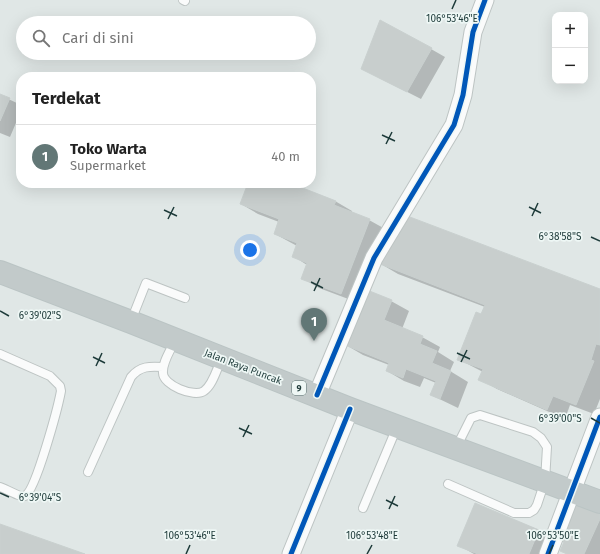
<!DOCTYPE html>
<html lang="id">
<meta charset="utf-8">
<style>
body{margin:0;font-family:"Fira Sans",sans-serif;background:#f6f6f6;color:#222}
.controls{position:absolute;right:12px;top:12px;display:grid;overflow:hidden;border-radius:8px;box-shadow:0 4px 16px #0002}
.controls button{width:36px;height:36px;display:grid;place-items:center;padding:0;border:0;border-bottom:1px solid #e0e0e0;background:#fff;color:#222;font:20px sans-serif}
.you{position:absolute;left:250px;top:250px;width:14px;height:14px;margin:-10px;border:3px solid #fff;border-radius:50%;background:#1a73e8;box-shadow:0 0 0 6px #1a73e833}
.badge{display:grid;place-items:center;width:26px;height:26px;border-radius:50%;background:#627776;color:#fff;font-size:13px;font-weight:700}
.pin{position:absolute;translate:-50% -33px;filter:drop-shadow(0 1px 2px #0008)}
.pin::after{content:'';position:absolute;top:21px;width:14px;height:12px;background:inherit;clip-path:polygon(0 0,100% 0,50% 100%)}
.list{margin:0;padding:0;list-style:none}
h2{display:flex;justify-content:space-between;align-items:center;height:52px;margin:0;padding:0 16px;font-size:17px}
h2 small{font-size:13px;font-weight:400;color:#767676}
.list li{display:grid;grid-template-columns:26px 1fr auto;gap:12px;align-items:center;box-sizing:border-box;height:64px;padding:0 16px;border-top:1px solid #e0e0e0}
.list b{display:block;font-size:15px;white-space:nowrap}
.list p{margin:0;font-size:13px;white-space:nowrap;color:#767676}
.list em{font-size:13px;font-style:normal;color:#767676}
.icon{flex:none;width:22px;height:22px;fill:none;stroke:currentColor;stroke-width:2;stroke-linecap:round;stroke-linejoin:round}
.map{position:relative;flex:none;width:600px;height:554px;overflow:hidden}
.search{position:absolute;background:#fff;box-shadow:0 4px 16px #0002;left:16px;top:16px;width:300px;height:44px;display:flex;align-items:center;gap:10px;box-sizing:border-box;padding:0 14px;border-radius:22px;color:#767676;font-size:15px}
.panel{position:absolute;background:#fff;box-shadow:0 4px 16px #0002;left:16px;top:72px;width:300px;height:116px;border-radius:16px}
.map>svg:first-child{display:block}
</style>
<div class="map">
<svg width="600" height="554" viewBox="0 0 600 554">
<rect width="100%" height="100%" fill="#e0e7e6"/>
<!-- shadow -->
<path fill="#0003" d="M431,49L445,57L421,99L362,69Z
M0,95L21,105V111L10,137L0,133Z
M249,183H288L335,201L352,211V213L369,220L387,230L359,303L319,288L302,278L307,265L293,256L297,246L275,234L279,222L258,214L241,204Z
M381,264L600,290V399L594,414L570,405L565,419L497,389L480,379L483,372L458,359L485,307L398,274Z
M391,301L409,311L402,329L422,337L440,347L438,352L454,362L450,371L468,382L458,408L431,395L436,383L424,378L420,387L404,381L387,371L389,365L363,355L346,345Z
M475,504L539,530L552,538L546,554H474L458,545Z
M600,514V554H567L564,542L557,538Z"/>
<!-- building -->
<path fill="#c8cecd" stroke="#c9d0cf" d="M380,20L432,48L407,92L361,69Z
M0,94L10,98L0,121Z
M248,183H290L336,201L334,205L370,219L341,294L301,279L307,263L292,257L297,243L274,234L279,219L240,204Z
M402,214L600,289V345L596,344L591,360L594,361L576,405L553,396L547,410L478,380L483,369L457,360L476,312L481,314L485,305L380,264Z
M367,290L392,300L384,320L423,336L420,344L437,351L432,363L451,371L440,399L430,395L436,381L406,369L403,378L386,371L389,363L345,345Z
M573,501L600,513V519L584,554H567L560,551L564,542L555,538Z
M475,503L539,530L529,554H478L457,546Z
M0,524L85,554H0Z"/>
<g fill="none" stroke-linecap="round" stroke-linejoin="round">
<defs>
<path id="service" d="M183,0L185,1
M131,321L146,283L185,298
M175,340C171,350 162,362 163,373C163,385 194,398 204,391C213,385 217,368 222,358
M0,354L50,376L60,386L61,391C58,407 36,490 25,496C21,498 6,489 0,487
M88,472L131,377C140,366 150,366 163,367
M448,484L514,513H529L534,510L537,505L545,481L547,447L541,438L533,432L480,415L471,418L456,448
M363,508L397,427"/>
<path id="minor" d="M317,395L374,258L454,125L463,95L473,32L485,0
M291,554L350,409
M548,554L600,417"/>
<path id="trunk" d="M0,272L131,322L350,409L600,502"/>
</defs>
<!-- service casing -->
<use href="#service" stroke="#bdc4c3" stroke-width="10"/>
<!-- minor casing -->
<use href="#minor" stroke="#bdc4c3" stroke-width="19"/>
<!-- trunk casing -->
<use href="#trunk" stroke="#bac4c4" stroke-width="24"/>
<!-- service -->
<use href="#service" stroke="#fafbfb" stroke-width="8"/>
<!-- minor -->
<use href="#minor" stroke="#fafbfb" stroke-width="17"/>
<!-- trunk -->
<use href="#trunk" stroke="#c2caca" stroke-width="22"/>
<defs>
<path id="cycleway" d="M317,395L374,258L454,125L463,95L473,32L485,0
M291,554L350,409
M548,554L600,417"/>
</defs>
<!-- cycleway casing -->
<use href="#cycleway" stroke="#eef7f5" stroke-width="8"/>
<!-- cycleway -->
<use href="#cycleway" stroke="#0057b8" stroke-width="5"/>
</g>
<!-- ticks -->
<path fill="none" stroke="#1e3b3a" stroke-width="1.5" d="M452,9L456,0M382,135L395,141M386,144L392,132M529,207L541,213M164,210L177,216M532,216L538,203M168,219L174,207M591,237L600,241M311,282L323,288M314,291L320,278M0,311L9,316M457,353L470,359M93,357L105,363M461,362L467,350M96,366L102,353M591,418L600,423M239,428L252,434M243,437L249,425M0,493L9,497M386,500L398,506M389,509L395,496M186,554L190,545M367,554L372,545M549,554L553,545"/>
<g text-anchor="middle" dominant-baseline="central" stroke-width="3.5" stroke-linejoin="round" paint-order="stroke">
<!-- shield labels -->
<rect fill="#eef7f5" stroke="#5c7372" stroke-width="1" x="292" y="381" width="14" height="14" rx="3"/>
<g font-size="9" font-weight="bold" fill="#1e3b3a">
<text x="299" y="388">9</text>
</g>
<!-- street labels -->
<g font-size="10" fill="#1e3b3a" stroke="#eef7f5">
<text transform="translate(243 367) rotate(21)">Jalan Raya Puncak</text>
</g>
</g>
<g font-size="10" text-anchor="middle" fill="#1e3b3a" stroke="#eef7f5" stroke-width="3.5" stroke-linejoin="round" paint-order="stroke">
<text x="452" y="22">106°53'46"E</text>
<text x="560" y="240">6°38'58"S</text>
<text x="40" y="319">6°39'02"S</text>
<text x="560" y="422">6°39'00"S</text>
<text x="40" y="501">6°39'04"S</text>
<text x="190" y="539">106°53'46"E</text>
<text x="372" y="539">106°53'48"E</text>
<text x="553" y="539">106°53'50"E</text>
</g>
</svg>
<div class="controls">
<button>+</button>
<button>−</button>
</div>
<div class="you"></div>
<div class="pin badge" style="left:314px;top:341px">1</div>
<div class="search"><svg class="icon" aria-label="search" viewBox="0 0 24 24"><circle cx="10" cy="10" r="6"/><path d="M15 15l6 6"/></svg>Cari di sini</div>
<section class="panel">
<h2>Terdekat<small></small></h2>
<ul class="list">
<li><span class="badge">1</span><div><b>Toko Warta</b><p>Supermarket</p></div><em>40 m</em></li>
</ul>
</section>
</div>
